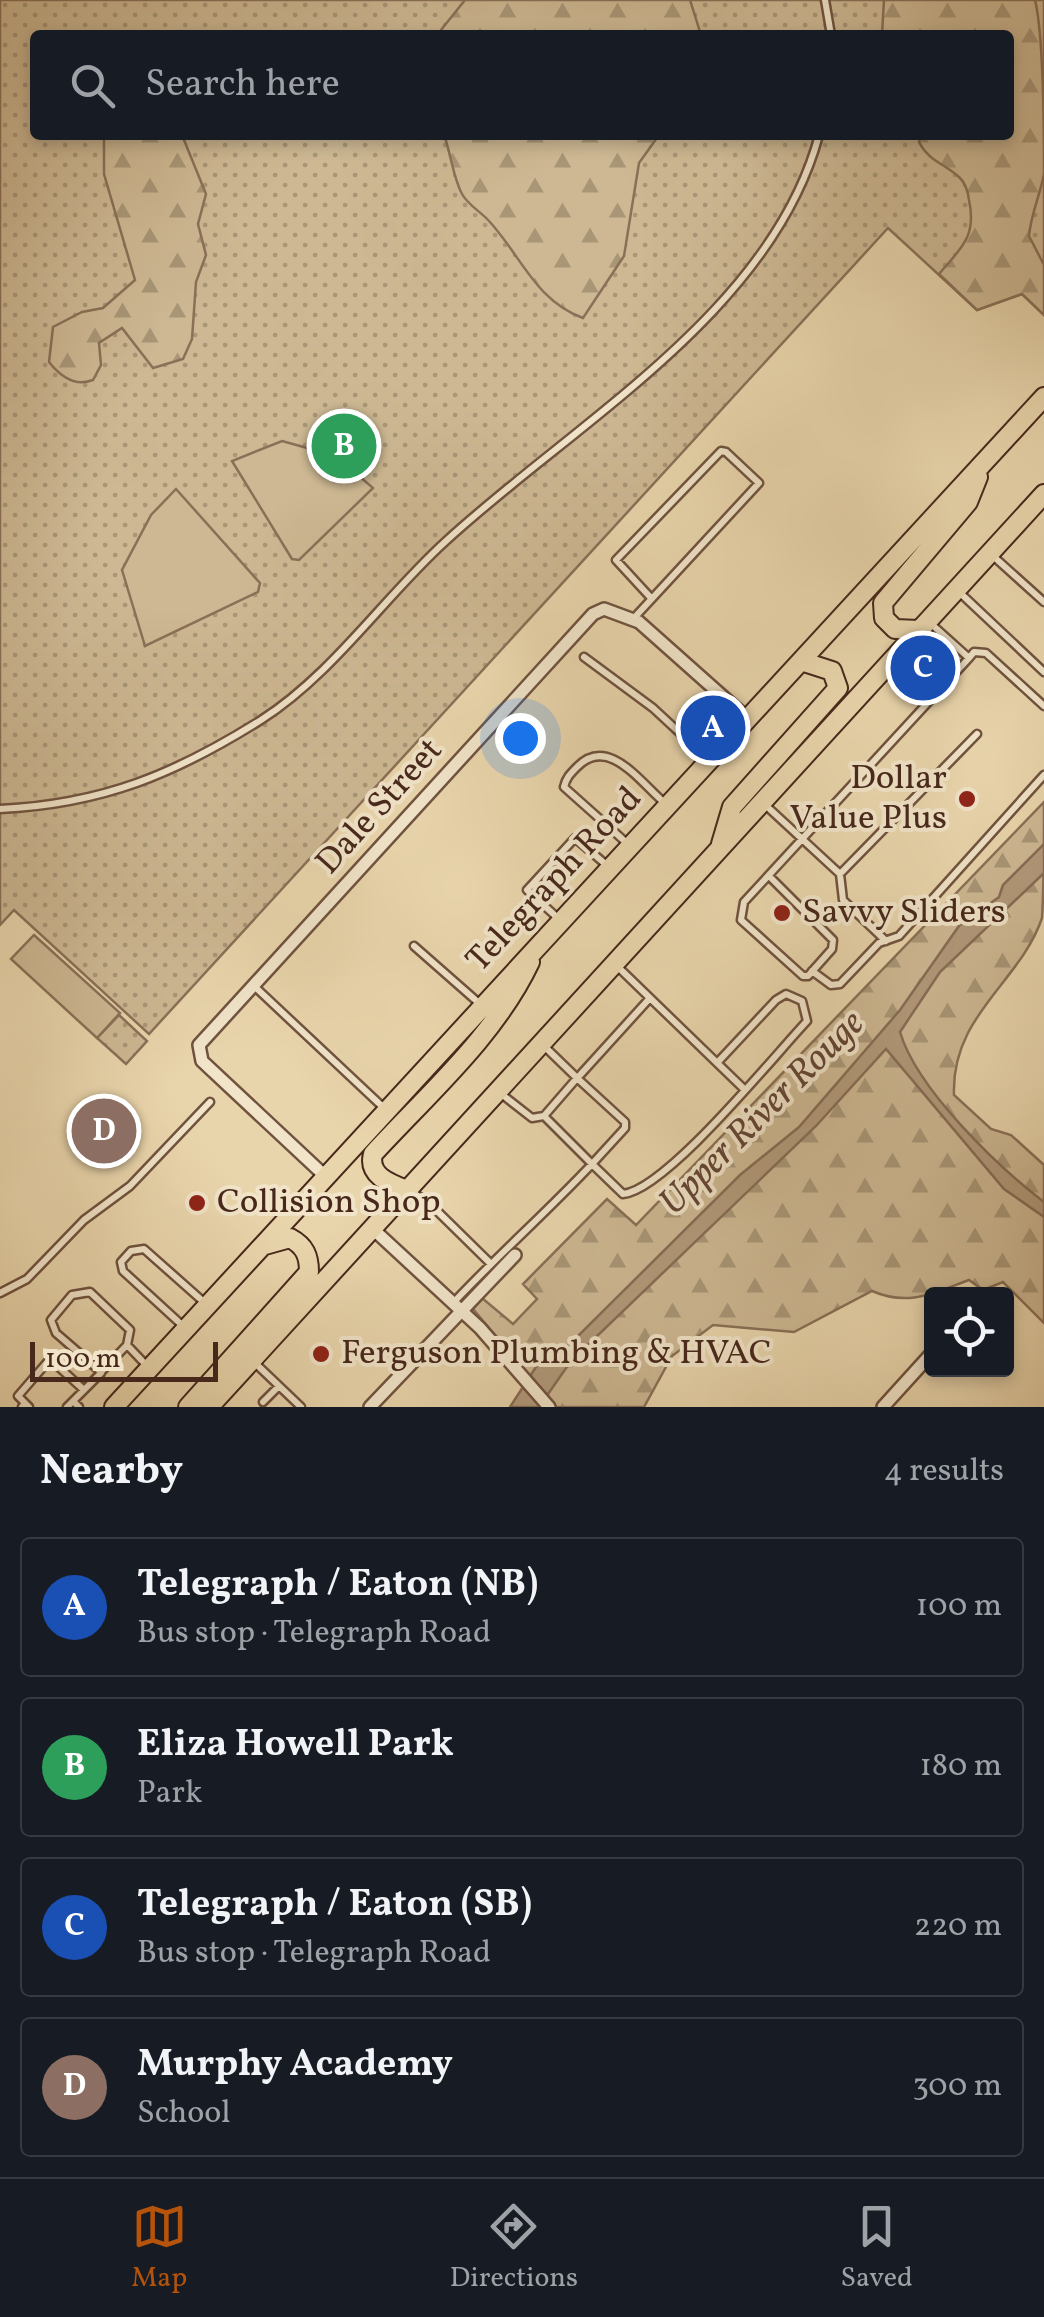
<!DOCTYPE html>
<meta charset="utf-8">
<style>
body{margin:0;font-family:Vollkorn,serif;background:#20242c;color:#f1f3f6}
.controls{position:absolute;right:30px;bottom:30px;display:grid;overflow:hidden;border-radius:10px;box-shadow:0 5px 15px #0003}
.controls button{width:90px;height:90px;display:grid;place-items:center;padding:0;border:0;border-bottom:2px solid #363941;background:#171b24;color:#f1f3f6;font:50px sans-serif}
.scale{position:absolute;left:30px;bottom:25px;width:188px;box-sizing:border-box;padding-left:10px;border:5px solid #47281b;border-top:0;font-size:28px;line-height:35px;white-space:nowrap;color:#47281b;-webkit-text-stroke:8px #f1e4c9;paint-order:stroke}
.you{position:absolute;left:520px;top:738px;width:35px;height:35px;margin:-25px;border:8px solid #fff;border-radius:50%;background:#1a73e8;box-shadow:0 0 0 15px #1a73e833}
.badge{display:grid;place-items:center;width:65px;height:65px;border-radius:50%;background:#b45309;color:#fff;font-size:32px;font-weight:700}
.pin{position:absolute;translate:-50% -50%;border:5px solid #fff;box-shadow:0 2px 10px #0006}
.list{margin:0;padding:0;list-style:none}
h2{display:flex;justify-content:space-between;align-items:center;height:130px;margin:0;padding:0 40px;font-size:42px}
h2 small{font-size:32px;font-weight:400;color:#9ea1a6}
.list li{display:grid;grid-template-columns:65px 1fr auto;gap:30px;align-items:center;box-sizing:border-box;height:140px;margin:0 20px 20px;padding:0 20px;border:2px solid #363941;border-radius:10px}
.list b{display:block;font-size:38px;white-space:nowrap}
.list p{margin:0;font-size:32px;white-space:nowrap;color:#9ea1a6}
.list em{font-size:32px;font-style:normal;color:#9ea1a6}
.icon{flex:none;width:55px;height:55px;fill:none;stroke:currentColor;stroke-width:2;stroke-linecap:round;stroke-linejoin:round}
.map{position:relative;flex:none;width:1044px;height:1407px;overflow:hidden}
.search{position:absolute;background:#171b24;box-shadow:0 5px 15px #0003;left:30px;right:30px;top:30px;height:110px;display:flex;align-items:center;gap:25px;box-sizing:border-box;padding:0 35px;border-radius:10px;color:#9ea1a6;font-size:38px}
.sheet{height:770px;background:#171b24}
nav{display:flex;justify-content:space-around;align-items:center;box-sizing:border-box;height:140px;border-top:2px solid #363941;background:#171b24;font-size:28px;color:#9ea1a6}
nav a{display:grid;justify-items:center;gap:5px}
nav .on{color:#b45309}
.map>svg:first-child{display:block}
</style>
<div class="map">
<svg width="1044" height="1407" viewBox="0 0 1044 1407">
<defs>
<pattern id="green-dots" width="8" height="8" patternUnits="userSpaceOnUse" patternTransform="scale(2.5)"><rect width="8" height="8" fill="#cdb893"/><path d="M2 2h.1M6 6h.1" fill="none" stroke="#a89677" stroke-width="1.8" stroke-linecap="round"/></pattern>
<pattern id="forest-firs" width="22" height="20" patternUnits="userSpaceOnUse" patternTransform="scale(2.5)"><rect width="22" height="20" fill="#cdb893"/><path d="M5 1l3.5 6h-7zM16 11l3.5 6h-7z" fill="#a89677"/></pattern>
</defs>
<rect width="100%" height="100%" fill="#e9d5ac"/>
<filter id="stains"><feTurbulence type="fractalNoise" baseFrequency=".002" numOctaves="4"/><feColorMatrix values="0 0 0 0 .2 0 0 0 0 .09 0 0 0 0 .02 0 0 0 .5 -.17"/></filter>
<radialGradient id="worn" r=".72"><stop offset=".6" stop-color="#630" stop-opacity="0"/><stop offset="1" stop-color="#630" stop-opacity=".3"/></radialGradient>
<!-- green -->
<path fill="url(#green-dots)" stroke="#8a7057" stroke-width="2.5" fill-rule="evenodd" d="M0,0H1044V315L1022,294L977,310L888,228L149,1034L14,910L0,925ZM35,35H1009V135H35Z
M119,1015L147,1041L126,1064L97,1038Z"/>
<!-- forest -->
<path fill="url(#forest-firs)" stroke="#8a7057" stroke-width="2.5" d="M465,0H690L701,35H437Z
M884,0H1035C1044,36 1044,137 1044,174C1040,195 1031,214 1029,236L1044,265V315L1022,294L977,310L939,274C961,248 977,237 969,200C968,192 966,184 960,178C946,164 929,162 919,142L921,135H1009V35H882Z
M104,135H182L206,194L198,224L206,255L196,282L192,339L183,359L153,368L122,328L99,343L101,365L93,380C75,387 60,376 49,362L53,327L82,312L103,308L135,280L104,174Z
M444,135H659L639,163L624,256L583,318C535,300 522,257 489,221C481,212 468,205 462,194C453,177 451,154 444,135Z
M1044,802C1044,833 1044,890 1042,918C1020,983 951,1015 954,1095L991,1129L1011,1135L1044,1165V1323L1003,1282L983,1290L969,1280C933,1293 909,1307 872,1291L794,1332L713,1325L672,1356L644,1407H556L473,1309L482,1298L513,1324L537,1299L523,1284L607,1199L636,1225Z"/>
<!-- pitch -->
<path fill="#cdb893" stroke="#8a7057" stroke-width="2.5" d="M282,441L336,456L373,488L299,560L292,559L232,461Z
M176,489L260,583L258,592L145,646L122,570L151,515Z
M34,935L120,1013L97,1038L11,959Z"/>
<!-- water -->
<path fill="#b29a7b" stroke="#876c55" stroke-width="2.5" d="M1044,844V873L940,972L900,1032C917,1089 997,1166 1044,1202V1217L1004,1189L886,1049L816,1126L571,1361L539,1407H510L536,1367L572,1342L740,1175L799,1127L900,1010L959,926L999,897L1003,885Z"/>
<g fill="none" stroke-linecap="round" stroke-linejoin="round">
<defs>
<path id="service" d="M825,0L831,35
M993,556L1044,602
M957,590L1044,672
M634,618L759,483L726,452L721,451L616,560L651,598
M584,657L653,708L709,760
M969,658L974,652L986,653L1044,706
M762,802L840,874L977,734
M0,809C103,804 175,774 261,720C333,674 384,597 446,541C573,424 772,312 819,135
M629,845L564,787C566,778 570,774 577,767C609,734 641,784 667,805
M840,874L843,900L886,941
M769,876L833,940L832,949L808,976H803L741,920L744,902L969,658L929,622
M560,920L527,890L575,838L610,868
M414,946L480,1004
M812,971L831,985L840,984L879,943L899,936L1044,775
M254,986L386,1110
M650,998L744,1089
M543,1045L577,1078L581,1074L650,998L617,966
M544,1116L577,1078L625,1122V1128L592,1164L623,1194C666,1190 773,1057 807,1021L802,1001L786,994L776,1000L717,1063
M410,1191L429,1203L490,1263
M0,1293L27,1279L84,1220L130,1186L210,1102
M454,1302C499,1254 547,1212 592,1164L544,1116L532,1118L500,1093
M183,1326L123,1271L121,1262L131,1251L144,1249L206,1304
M127,1345L101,1372L56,1333L51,1320L72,1295L90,1292L130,1330L127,1345L148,1367
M255,1363L301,1407
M84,1390L101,1373
M263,1402L279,1386
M25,1403L18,1396L50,1359L84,1390L73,1401
M22,1407L25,1403L29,1407
M67,1407L73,1401L79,1407"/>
<path id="minor" d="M325,1176L202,1061L199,1045L593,614L604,609L639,622L748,719
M373,1229L480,1328L549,1407
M370,1407L515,1255
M883,1407L932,1353"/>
<path id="primary" d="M919,630L895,629L884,618L883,603L968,502L978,477
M721,844L732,807L838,688L832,671L801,661
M409,1191C391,1184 367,1176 373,1154C428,1094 495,1036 530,962
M114,1407L1044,397
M188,1407L309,1272C309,1256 305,1246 290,1238L265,1245
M209,1407L1044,494"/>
</defs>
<!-- service casing -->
<use href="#service" stroke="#70533f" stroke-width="11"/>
<!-- minor casing -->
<use href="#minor" stroke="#70533f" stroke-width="16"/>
<!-- primary casing -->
<use href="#primary" stroke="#47281b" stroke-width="22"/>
<!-- service -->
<use href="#service" stroke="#f1e4c9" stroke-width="6"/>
<!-- minor -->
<use href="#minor" stroke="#f1e4c9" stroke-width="11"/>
<!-- primary -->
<use href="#primary" stroke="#e9d5ac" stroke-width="18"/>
</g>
<!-- markers -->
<g fill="#8f2418" stroke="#f1e4c9" stroke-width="4">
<circle cx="967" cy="799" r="10"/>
<circle cx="782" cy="913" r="10"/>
<circle cx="197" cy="1203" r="10"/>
<circle cx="321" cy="1354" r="10"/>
</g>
<g text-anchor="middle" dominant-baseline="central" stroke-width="8" stroke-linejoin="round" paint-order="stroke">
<!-- poi labels -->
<g font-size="35" fill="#47281b" stroke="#f1e4c9" text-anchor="start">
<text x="947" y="779" text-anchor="end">Dollar<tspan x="947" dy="40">Value Plus</tspan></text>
<text x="802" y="913">Savvy Sliders</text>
<text x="217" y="1203">Collision Shop</text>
<text x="341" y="1354">Ferguson Plumbing &amp; HVAC</text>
</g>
<!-- street labels -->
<g font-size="35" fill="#47281b" stroke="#f1e4c9">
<text transform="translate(380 807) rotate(-48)">Dale Street</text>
<text transform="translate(555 880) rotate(-47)">Telegraph Road</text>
</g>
<!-- water labels -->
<g font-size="38" font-style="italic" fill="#624433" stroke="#f1e4c9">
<text transform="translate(763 1114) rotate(-45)">Upper River Rouge</text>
</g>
</g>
<rect width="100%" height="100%" filter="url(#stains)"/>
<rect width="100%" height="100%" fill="url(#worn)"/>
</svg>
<div class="controls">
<button><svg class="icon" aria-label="locate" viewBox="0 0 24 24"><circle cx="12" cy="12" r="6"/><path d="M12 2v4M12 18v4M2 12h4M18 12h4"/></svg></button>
</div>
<div class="scale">100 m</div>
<div class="you"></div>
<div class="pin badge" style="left:713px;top:728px;background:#1a4fb4">A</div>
<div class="pin badge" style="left:344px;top:446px;background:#2e9e5b">B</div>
<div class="pin badge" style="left:923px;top:668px;background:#1a4fb4">C</div>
<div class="pin badge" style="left:104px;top:1131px;background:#8d6e63">D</div>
<div class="search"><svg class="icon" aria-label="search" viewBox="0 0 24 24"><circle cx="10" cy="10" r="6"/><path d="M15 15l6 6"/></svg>Search here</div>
</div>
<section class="sheet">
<h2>Nearby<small>4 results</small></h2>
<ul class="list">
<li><span class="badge" style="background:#1a4fb4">A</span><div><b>Telegraph / Eaton (NB)</b><p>Bus stop · Telegraph Road</p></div><em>100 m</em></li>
<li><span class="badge" style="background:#2e9e5b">B</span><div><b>Eliza Howell Park</b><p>Park</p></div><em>180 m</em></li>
<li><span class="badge" style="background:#1a4fb4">C</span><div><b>Telegraph / Eaton (SB)</b><p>Bus stop · Telegraph Road</p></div><em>220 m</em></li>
<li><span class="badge" style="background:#8d6e63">D</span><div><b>Murphy Academy</b><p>School</p></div><em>300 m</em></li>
</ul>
</section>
<nav>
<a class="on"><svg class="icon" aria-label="map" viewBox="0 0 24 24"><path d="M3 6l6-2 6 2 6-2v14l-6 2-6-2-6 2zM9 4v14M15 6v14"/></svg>Map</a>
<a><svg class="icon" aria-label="directions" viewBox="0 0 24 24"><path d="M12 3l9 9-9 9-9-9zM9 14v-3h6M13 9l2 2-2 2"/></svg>Directions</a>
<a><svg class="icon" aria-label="saved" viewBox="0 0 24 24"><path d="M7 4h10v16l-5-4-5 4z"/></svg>Saved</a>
</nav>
